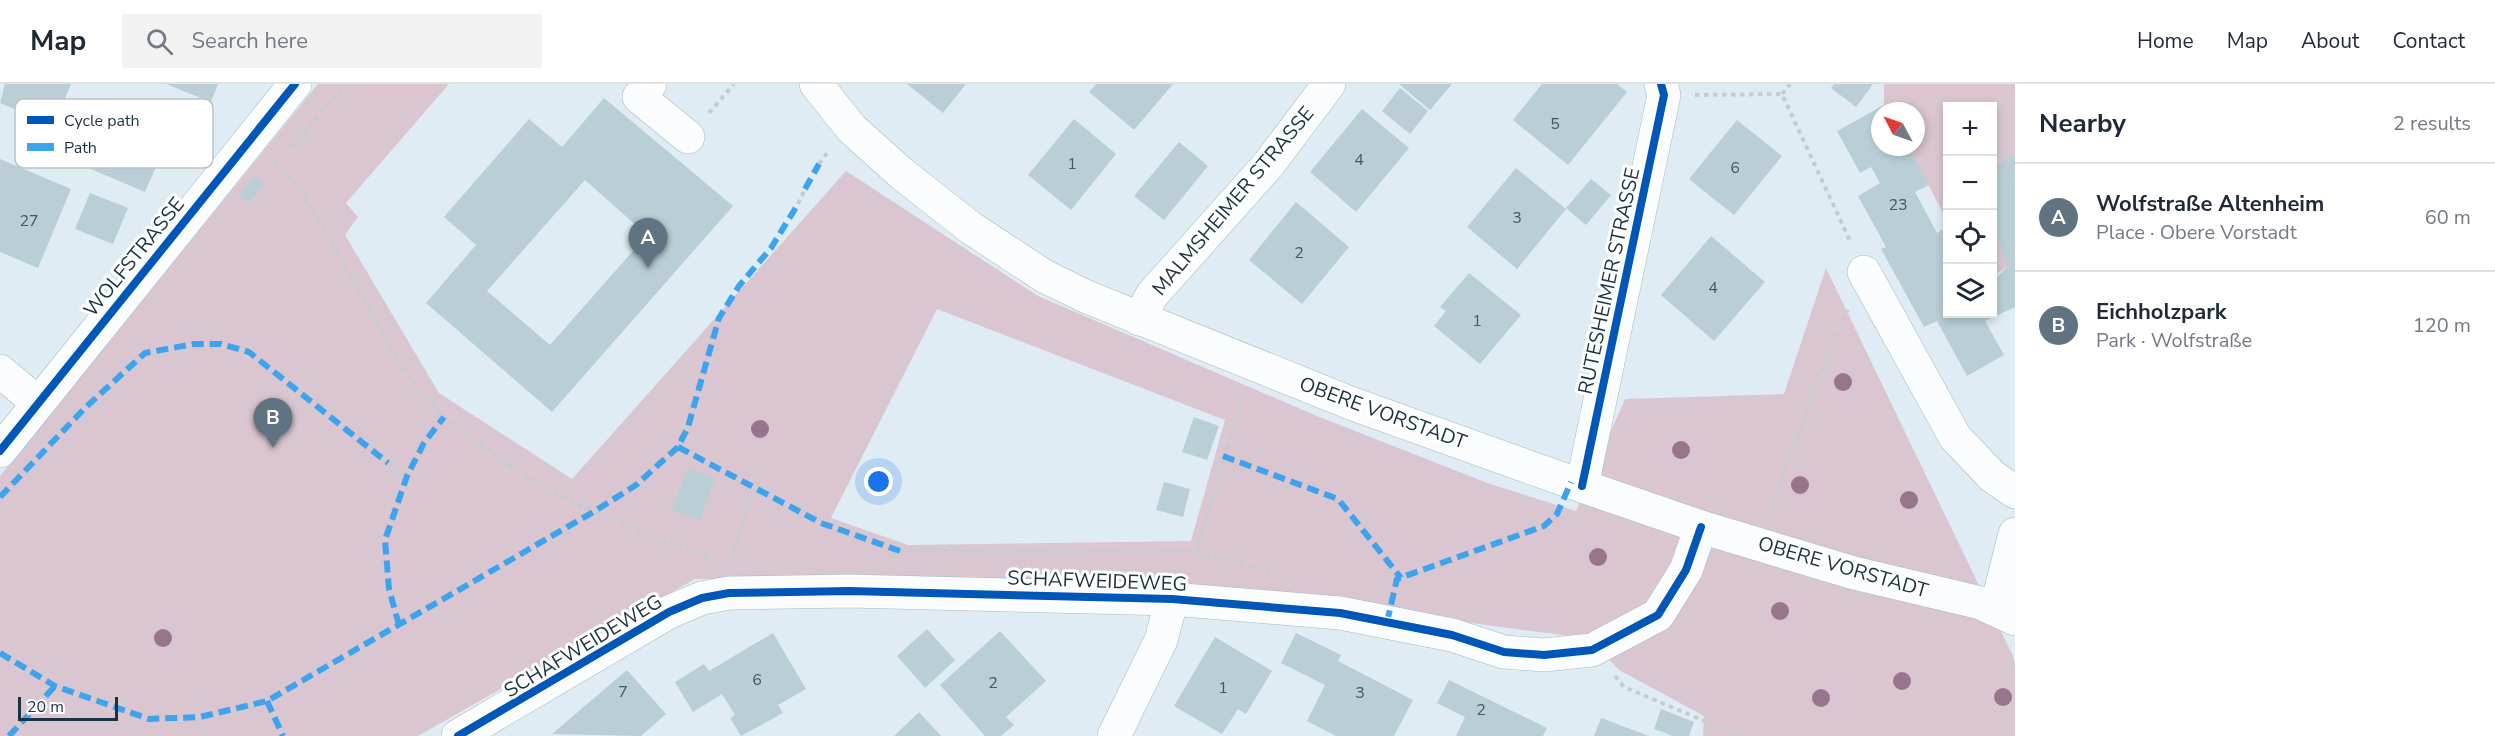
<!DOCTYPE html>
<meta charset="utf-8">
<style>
body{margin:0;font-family:"Nunito Sans",sans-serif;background:#f2f2f3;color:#1f2937}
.controls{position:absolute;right:18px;top:18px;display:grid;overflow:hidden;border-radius:0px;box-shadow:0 3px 9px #0003}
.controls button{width:54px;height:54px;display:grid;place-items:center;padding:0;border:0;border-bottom:2px solid #e0e1e3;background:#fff;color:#1f2937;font:30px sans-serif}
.compass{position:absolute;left:1871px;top:18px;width:54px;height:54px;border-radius:50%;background:#fff;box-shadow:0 3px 9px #0003;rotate:311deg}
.scale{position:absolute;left:18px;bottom:15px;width:100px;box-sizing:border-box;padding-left:6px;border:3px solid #1a3241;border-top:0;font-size:16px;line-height:21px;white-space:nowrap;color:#1a3241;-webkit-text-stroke:4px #fff;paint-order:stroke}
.you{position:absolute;left:879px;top:398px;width:21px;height:21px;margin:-15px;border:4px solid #fff;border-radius:50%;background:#1a73e8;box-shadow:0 0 0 9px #1a73e833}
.badge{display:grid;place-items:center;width:39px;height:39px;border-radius:50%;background:#5f7380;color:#fff;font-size:20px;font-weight:700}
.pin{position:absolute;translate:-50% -50px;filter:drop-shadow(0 2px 3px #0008)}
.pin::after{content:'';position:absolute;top:32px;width:21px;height:18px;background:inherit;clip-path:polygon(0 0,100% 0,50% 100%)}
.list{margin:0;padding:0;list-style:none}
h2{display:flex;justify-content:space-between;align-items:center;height:78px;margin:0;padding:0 24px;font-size:26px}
h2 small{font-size:20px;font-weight:400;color:#747a83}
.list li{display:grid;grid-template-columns:39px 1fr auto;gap:18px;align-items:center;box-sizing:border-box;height:108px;padding:0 24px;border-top:2px solid #e0e1e3}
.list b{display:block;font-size:22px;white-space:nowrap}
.list p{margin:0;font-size:20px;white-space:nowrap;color:#747a83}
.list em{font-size:20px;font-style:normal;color:#747a83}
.icon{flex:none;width:33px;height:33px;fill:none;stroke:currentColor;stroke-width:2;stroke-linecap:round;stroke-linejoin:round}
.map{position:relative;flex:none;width:2015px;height:652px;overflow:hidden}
header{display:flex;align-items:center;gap:36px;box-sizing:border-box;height:84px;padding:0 30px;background:#fff;border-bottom:2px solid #e0e1e3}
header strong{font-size:28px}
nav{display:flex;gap:33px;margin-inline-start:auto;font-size:21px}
.search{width:420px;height:54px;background:#f2f2f3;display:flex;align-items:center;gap:15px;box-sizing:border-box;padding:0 21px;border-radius:0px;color:#747a83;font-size:22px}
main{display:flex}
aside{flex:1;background:#fff}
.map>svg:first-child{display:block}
</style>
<header>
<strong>Map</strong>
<div class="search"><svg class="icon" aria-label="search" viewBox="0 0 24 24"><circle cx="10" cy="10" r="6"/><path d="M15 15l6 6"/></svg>Search here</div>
<nav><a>Home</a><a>Map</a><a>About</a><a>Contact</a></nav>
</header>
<main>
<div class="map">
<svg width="2015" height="652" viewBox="0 0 2015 652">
<rect width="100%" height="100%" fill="#dfecf4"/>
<!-- green -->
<path fill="#dac6d1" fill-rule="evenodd" d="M318,0H449L346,119L358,133L345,151L439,309L572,395L846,87L1038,212L1317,332L1490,400L1576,427L1625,315L1784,310L1826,184L2012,570L2015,579V652H1703L1704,632L1619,586L1584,549L1577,553L1184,501L695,495L418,652H0V392ZM937,225L1225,336L1191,457L908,461L831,434Z
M1884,0H2015V69L1993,86L1992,22H1948L1947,136L1908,63H1916V27H1888L1884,21Z
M1992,136L2007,183L1993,192H1992Z"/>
<!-- building -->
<path fill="#baced5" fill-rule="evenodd" d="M5,0H71L54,41L0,19Z
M166,0H218L211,18Z
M907,0H966L943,29Z
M1096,0H1173L1134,46L1089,8Z
M1399,0H1452L1430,26Z
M1542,0H1617L1627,8L1568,81L1513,36Z
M1834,0H1873L1856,23L1831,4Z
M1400,4L1428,27L1410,50L1382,27Z
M165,14L201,30L193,49L157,33Z
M604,14L733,122L552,328L426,219L476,161L444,133L529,35L562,63ZM585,96L647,151L550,261L487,207Z
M114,19L173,44L145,108L86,83Z
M1884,21L1888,27H1880V63H1908L1929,101L1915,108L1937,149L1944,145L1947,153V230H1992V198L2007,183L1992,136V86L2015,69V223L1985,237L2004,271L1967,292L1937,237L1924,243L1881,165L1886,163L1858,112L1880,99L1871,83L1860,89L1837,47Z
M1362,25L1409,64L1356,128L1310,88Z
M1074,35L1116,70L1071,126L1028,91Z
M1737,36L1782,72L1734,131L1689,95Z
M1179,58L1208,82L1164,136L1134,112Z
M0,75L71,105L38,184L0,168Z
M1516,84L1566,125L1517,185L1467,143Z
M254,93L264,101L249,119L239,111Z
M1591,95L1611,111L1586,141L1566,124Z
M90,109L128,124L113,160L75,145Z
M1296,118L1349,163L1302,220L1249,176Z
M1711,152L1765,198L1714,257L1661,211Z
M1469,189L1521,231L1480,280L1434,242L1446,227L1440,223Z
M1194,333L1219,342L1207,376L1182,368Z
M687,384L715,394L700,436L672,426Z
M1164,398L1190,405L1183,433L1156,426Z
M927,545L955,576L925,604L897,572Z
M1000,547L1046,597L1006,633L1014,641L1001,652H985L940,601Z
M773,549L806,605L778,621L783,629L741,652L730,634L735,631L722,610L693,628L675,598L704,580L709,587Z
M1296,549L1341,571L1338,577L1413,616L1394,652H1336L1307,637L1325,601L1281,579Z
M1215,553L1272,587L1246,630L1238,625L1222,650L1174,622Z
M627,586L666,630L641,652L552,650Z
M1449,596L1547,644L1543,652H1456L1465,633L1437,619Z
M1661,625L1694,638L1689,652H1673L1654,645Z
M919,628L941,652H894Z
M1601,634L1649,652H1594Z"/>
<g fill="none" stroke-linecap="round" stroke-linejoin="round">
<defs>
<path id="minor" d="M650,0L639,13L688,53
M1864,188L1955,353L1992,392L2015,408
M1139,235L1152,211L1268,81L1329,0
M0,287L38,319
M0,367L295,0
M1582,402L1664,11L1661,0
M1996,525L2015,450
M458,652L669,528L702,514L729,509L849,507L1172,515L1340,529L1452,551L1504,568L1544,571L1592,566L1658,531L1686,486L1701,443
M1114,652L1161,556L1172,515"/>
<path id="major" d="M816,0L852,45L901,89L971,144L1044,192L1087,213L1353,320L1582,402L1701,443L1854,489L1981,519L2015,535"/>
</defs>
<!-- minor casing -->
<use href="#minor" stroke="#a7b7c2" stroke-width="34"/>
<!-- major casing -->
<use href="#major" stroke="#a7b7c2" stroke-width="34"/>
<!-- path -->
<path stroke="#c4ccd0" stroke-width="4" stroke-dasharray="4.5 4.5" stroke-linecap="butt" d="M1782,10L1790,0
M1695,11L1782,10L1851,159
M709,29L734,0
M291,63L347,0
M275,78L304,112L414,301L444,333L502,377L576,420L713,476
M819,80L828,68
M798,120L805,105
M388,379L407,392
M1771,430L1814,303L1848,226
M1197,467L1240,481L1271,487
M892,473L900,467H1197L1242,311
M730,476L756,404
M1615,592L1624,603L1740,652"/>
<!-- minor -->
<use href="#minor" stroke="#fafcfd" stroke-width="33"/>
<!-- major -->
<use href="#major" stroke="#fafcfd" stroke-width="33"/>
<!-- quiet -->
<path stroke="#3da3ec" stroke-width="6" stroke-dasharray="12 6" stroke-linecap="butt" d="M805,105L819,80
M678,363L821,439L900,467
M1223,372L1338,415L1401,494
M0,413L86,323L145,269L194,260H221L249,268L388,379
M1387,538L1397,495L1544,442L1557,430L1571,398
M399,541L389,505L385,456L407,392L424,359L444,333
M0,569L55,602L149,635L200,633L267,617L595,427L636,401L678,363L688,343L719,234L739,202L771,164L798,120
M267,617L283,652
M9,652L55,602"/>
<defs>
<path id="cycleway" d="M0,367L295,0
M1582,402L1664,11L1661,0
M458,652L669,528L702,514L729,509L849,507L1172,515L1340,529L1452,551L1504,568L1544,571L1592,566L1658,531L1686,486L1701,443"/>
</defs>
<!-- cycleway casing -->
<use href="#cycleway" stroke="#fff" stroke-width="11"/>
<!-- cycleway -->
<use href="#cycleway" stroke="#0057b8" stroke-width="8"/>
</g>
<!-- trees -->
<g fill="#99758b">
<circle cx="1843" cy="298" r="9"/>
<circle cx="760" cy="345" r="9"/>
<circle cx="1681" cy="366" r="9"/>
<circle cx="1800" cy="401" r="9"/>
<circle cx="1909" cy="416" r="9"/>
<circle cx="1598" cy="473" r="9"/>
<circle cx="1780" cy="527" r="9"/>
<circle cx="163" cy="554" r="9"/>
<circle cx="1902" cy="597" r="9"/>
<circle cx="2003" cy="613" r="9"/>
<circle cx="1821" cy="614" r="9"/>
</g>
<g text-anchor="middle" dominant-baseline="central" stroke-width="6" stroke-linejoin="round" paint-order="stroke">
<!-- number labels -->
<g font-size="16" fill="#425966">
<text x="1555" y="40">5</text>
<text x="1359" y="76">4</text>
<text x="1072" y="80">1</text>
<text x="1735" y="84">6</text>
<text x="1898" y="121">23</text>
<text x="1517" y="134">3</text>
<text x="29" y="137">27</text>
<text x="1299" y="169">2</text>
<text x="1713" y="204">4</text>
<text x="1477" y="237">1</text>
<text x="757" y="596">6</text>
<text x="993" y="599">2</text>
<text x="1223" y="604">1</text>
<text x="623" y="608">7</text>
<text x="1360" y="609">3</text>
<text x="1481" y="626">2</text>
</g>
<!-- street labels -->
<g font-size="20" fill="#1a3241" stroke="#fff">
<text transform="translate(1233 117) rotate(-50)">MALMSHEIMER STRASSE</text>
<text transform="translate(134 173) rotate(-51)">WOLFSTRASSE</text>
<text transform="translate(1609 197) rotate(-78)">RUTESHEIMER STRASSE</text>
<text transform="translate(1383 329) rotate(20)">OBERE VORSTADT</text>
<text transform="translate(1843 483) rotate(16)">OBERE VORSTADT</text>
<text transform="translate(1097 497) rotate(2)">SCHAFWEIDEWEG</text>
<text transform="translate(583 562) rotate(-31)">SCHAFWEIDEWEG</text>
</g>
</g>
<!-- legend -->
<rect x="15" y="15" width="198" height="69" rx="9" fill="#fff" stroke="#bac2c6" stroke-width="1.5"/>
<rect x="27" y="32" width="27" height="8" fill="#0057b8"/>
<rect x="27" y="59" width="27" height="8" fill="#3da3ec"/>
<g font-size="16" fill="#1a3241">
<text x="64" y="42">Cycle path</text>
<text x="64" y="69">Path</text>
</g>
</svg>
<div class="controls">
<button>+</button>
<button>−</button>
<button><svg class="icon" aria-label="locate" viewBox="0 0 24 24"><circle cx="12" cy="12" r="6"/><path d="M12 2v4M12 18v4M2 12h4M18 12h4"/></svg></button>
<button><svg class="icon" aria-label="layers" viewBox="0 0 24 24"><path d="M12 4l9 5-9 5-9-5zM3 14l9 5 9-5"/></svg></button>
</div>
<svg class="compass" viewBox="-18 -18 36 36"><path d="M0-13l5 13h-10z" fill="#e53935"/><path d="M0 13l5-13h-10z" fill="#747a83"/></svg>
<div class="scale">20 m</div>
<div class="you"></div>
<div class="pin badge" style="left:648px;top:184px">A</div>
<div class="pin badge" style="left:273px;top:364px">B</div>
</div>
<aside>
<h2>Nearby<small>2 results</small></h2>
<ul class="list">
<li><span class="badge">A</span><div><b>Wolfstraße Altenheim</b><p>Place · Obere Vorstadt</p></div><em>60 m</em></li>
<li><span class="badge">B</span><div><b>Eichholzpark</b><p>Park · Wolfstraße</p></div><em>120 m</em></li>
</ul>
</aside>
</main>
